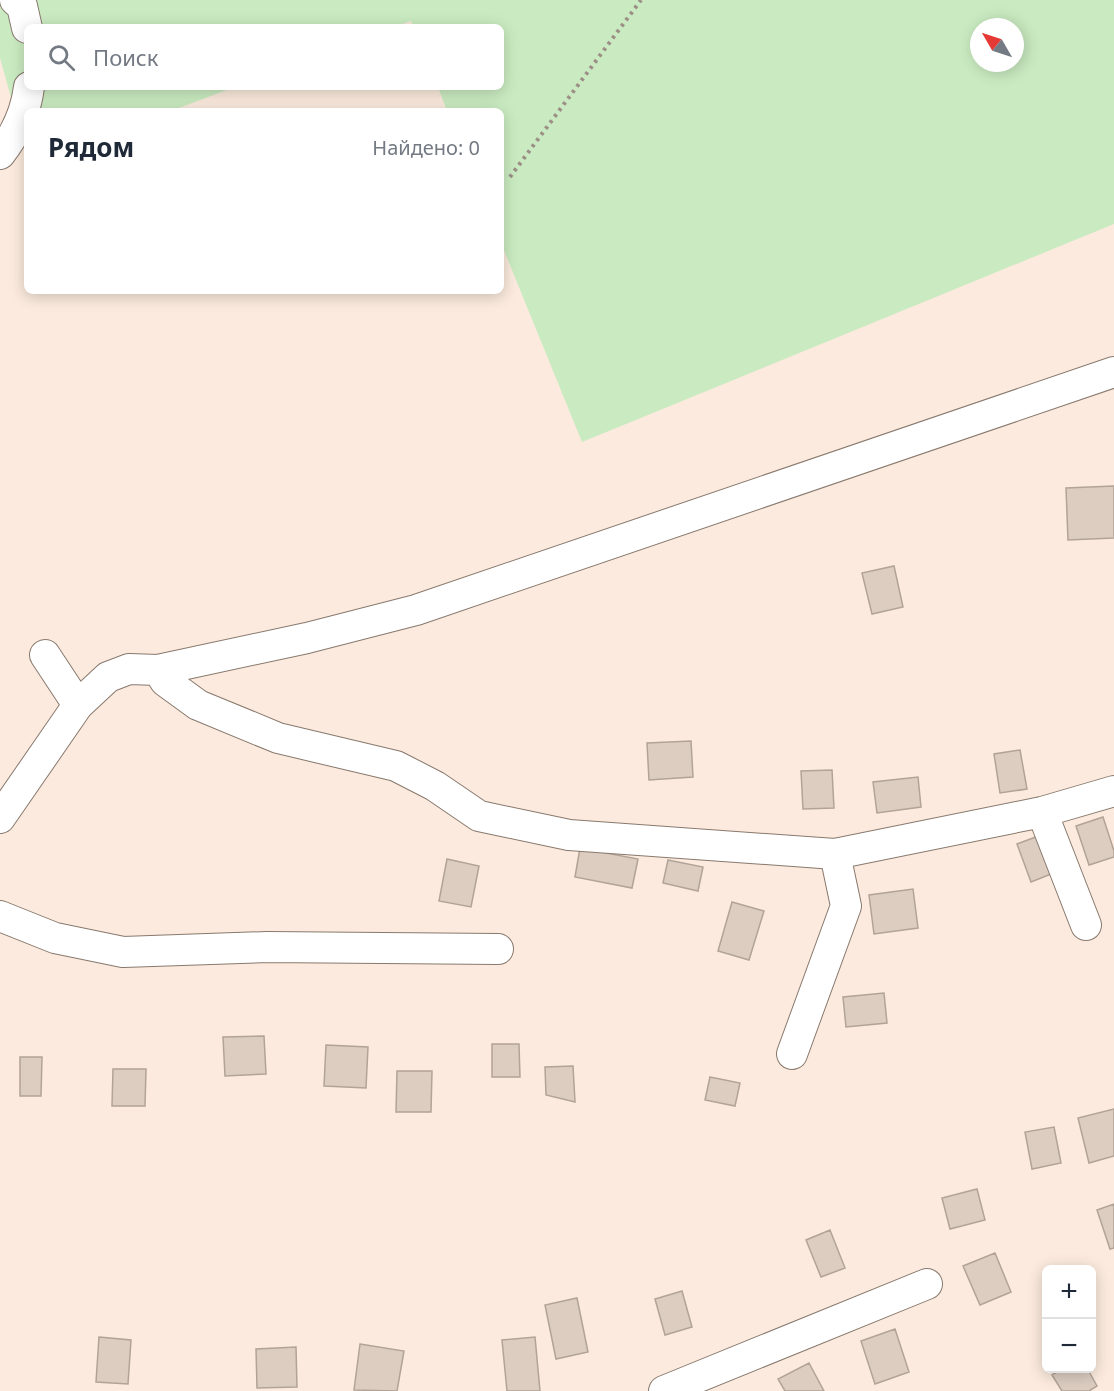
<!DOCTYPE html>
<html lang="ru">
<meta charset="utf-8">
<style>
body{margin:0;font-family:"Noto Sans",sans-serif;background:#f2f2f3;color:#1f2937}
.controls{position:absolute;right:18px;bottom:18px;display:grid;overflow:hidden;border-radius:9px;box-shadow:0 3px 15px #0003}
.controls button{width:54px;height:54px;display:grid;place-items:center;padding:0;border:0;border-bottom:2px solid #e0e1e3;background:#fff;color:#1f2937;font:30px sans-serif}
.compass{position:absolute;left:970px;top:18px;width:54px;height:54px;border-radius:50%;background:#fff;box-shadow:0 3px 15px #0003;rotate:309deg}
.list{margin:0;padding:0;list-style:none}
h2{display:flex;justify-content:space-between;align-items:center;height:78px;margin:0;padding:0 24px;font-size:26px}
h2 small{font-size:20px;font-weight:400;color:#747a83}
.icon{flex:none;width:33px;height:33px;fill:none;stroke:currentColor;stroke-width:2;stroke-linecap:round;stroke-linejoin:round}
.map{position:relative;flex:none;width:1114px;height:1391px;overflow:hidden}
.search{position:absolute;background:#fff;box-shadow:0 3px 15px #0003;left:24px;top:24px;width:480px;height:66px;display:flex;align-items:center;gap:15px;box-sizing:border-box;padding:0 21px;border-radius:9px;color:#747a83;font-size:22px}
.panel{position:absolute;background:#fff;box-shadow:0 3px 15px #0003;left:24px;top:108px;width:480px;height:186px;border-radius:9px}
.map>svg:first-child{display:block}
</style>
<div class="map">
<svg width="1114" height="1391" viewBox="0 0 1114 1391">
<rect width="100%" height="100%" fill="#fbeadd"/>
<!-- green -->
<path fill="#caebc1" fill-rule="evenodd" d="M0,0H1114V224L582,442L501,243V111H447L438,87H501V27H413L411,21L394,27H27V87H235L171,111H27V155L0,58ZM979,27H1015V63H979Z"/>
<!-- building -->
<path fill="#ddcdc1" stroke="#b2a397" stroke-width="1.5" d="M1114,486V538L1068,540L1066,488Z
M894,566L903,607L872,614L862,573Z
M691,741L693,777L649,780L647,743Z
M1020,750L1027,789L1000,793L994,754Z
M832,770L834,808L803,809L801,771Z
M918,777L921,807L877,813L873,782Z
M1103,817L1114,851V857L1089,865L1076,826Z
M1041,835L1056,872L1031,882L1017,844Z
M580,848L638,859L632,888L575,877Z
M447,859L479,866L471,907L439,901Z
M668,860L703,867L698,891L663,883Z
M913,889L918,928L874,934L869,895Z
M732,902L764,911L749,960L718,951Z
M884,993L887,1023L846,1027L843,997Z
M264,1036L266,1074L225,1076L223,1037Z
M492,1044H519L520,1077H492Z
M326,1045L368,1047L366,1088L324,1086Z
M20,1057H42L41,1096H20Z
M573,1066L575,1102L546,1095L545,1067Z
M113,1069H146L145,1106H112Z
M397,1071H432L431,1112H396Z
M710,1077L740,1083L735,1106L705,1100Z
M1114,1109V1156L1089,1163L1078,1118Z
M1054,1127L1061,1163L1032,1169L1025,1132Z
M977,1189L985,1220L950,1229L942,1198Z
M1114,1204V1248L1110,1249L1097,1210Z
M830,1230L845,1268L821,1277L806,1240Z
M995,1253L1011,1292L980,1305L963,1266Z
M682,1291L692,1327L665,1335L655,1299Z
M577,1298L588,1352L556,1359L545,1305Z
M895,1329L909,1372L875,1384L861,1341Z
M99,1337L131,1340L128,1384L96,1382Z
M535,1337L540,1391H507L502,1340Z
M360,1344L404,1351L397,1391L354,1390Z
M296,1347L297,1387L257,1388L256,1349Z
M809,1363L824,1391H785L778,1379Z
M1063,1368H1087L1097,1386L1089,1391H1062L1052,1375Z"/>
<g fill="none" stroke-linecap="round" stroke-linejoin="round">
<defs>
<path id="minor" d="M15,0L22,6L27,28
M0,154C15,135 26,111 29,87
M45,655L78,705
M158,670L165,681L198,705L278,738L396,766L435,786L479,816L569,835L835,854L1042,812L1114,791
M1042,812L1086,925
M0,818L78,705L108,677L129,669L158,670L307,638L416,610L1114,372
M0,916L55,938L123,952L267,947L498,949
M792,1054L846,906L835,854
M664,1391L927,1284"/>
</defs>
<!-- minor casing -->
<use href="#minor" stroke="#88796e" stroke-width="32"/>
<!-- path -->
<path stroke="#9b8f86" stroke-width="4" stroke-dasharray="3 4.5" stroke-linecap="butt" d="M510,177L641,0"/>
<!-- minor -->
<use href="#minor" stroke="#fff" stroke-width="30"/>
</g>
</svg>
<div class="controls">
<button>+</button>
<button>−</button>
</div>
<svg class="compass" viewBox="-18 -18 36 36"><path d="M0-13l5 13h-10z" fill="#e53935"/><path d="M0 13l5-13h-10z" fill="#747a83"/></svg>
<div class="search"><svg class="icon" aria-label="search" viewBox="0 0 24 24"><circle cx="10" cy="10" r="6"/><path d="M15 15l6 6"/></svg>Поиск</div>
<section class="panel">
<h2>Рядом<small>Найдено: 0</small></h2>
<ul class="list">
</ul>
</section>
</div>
